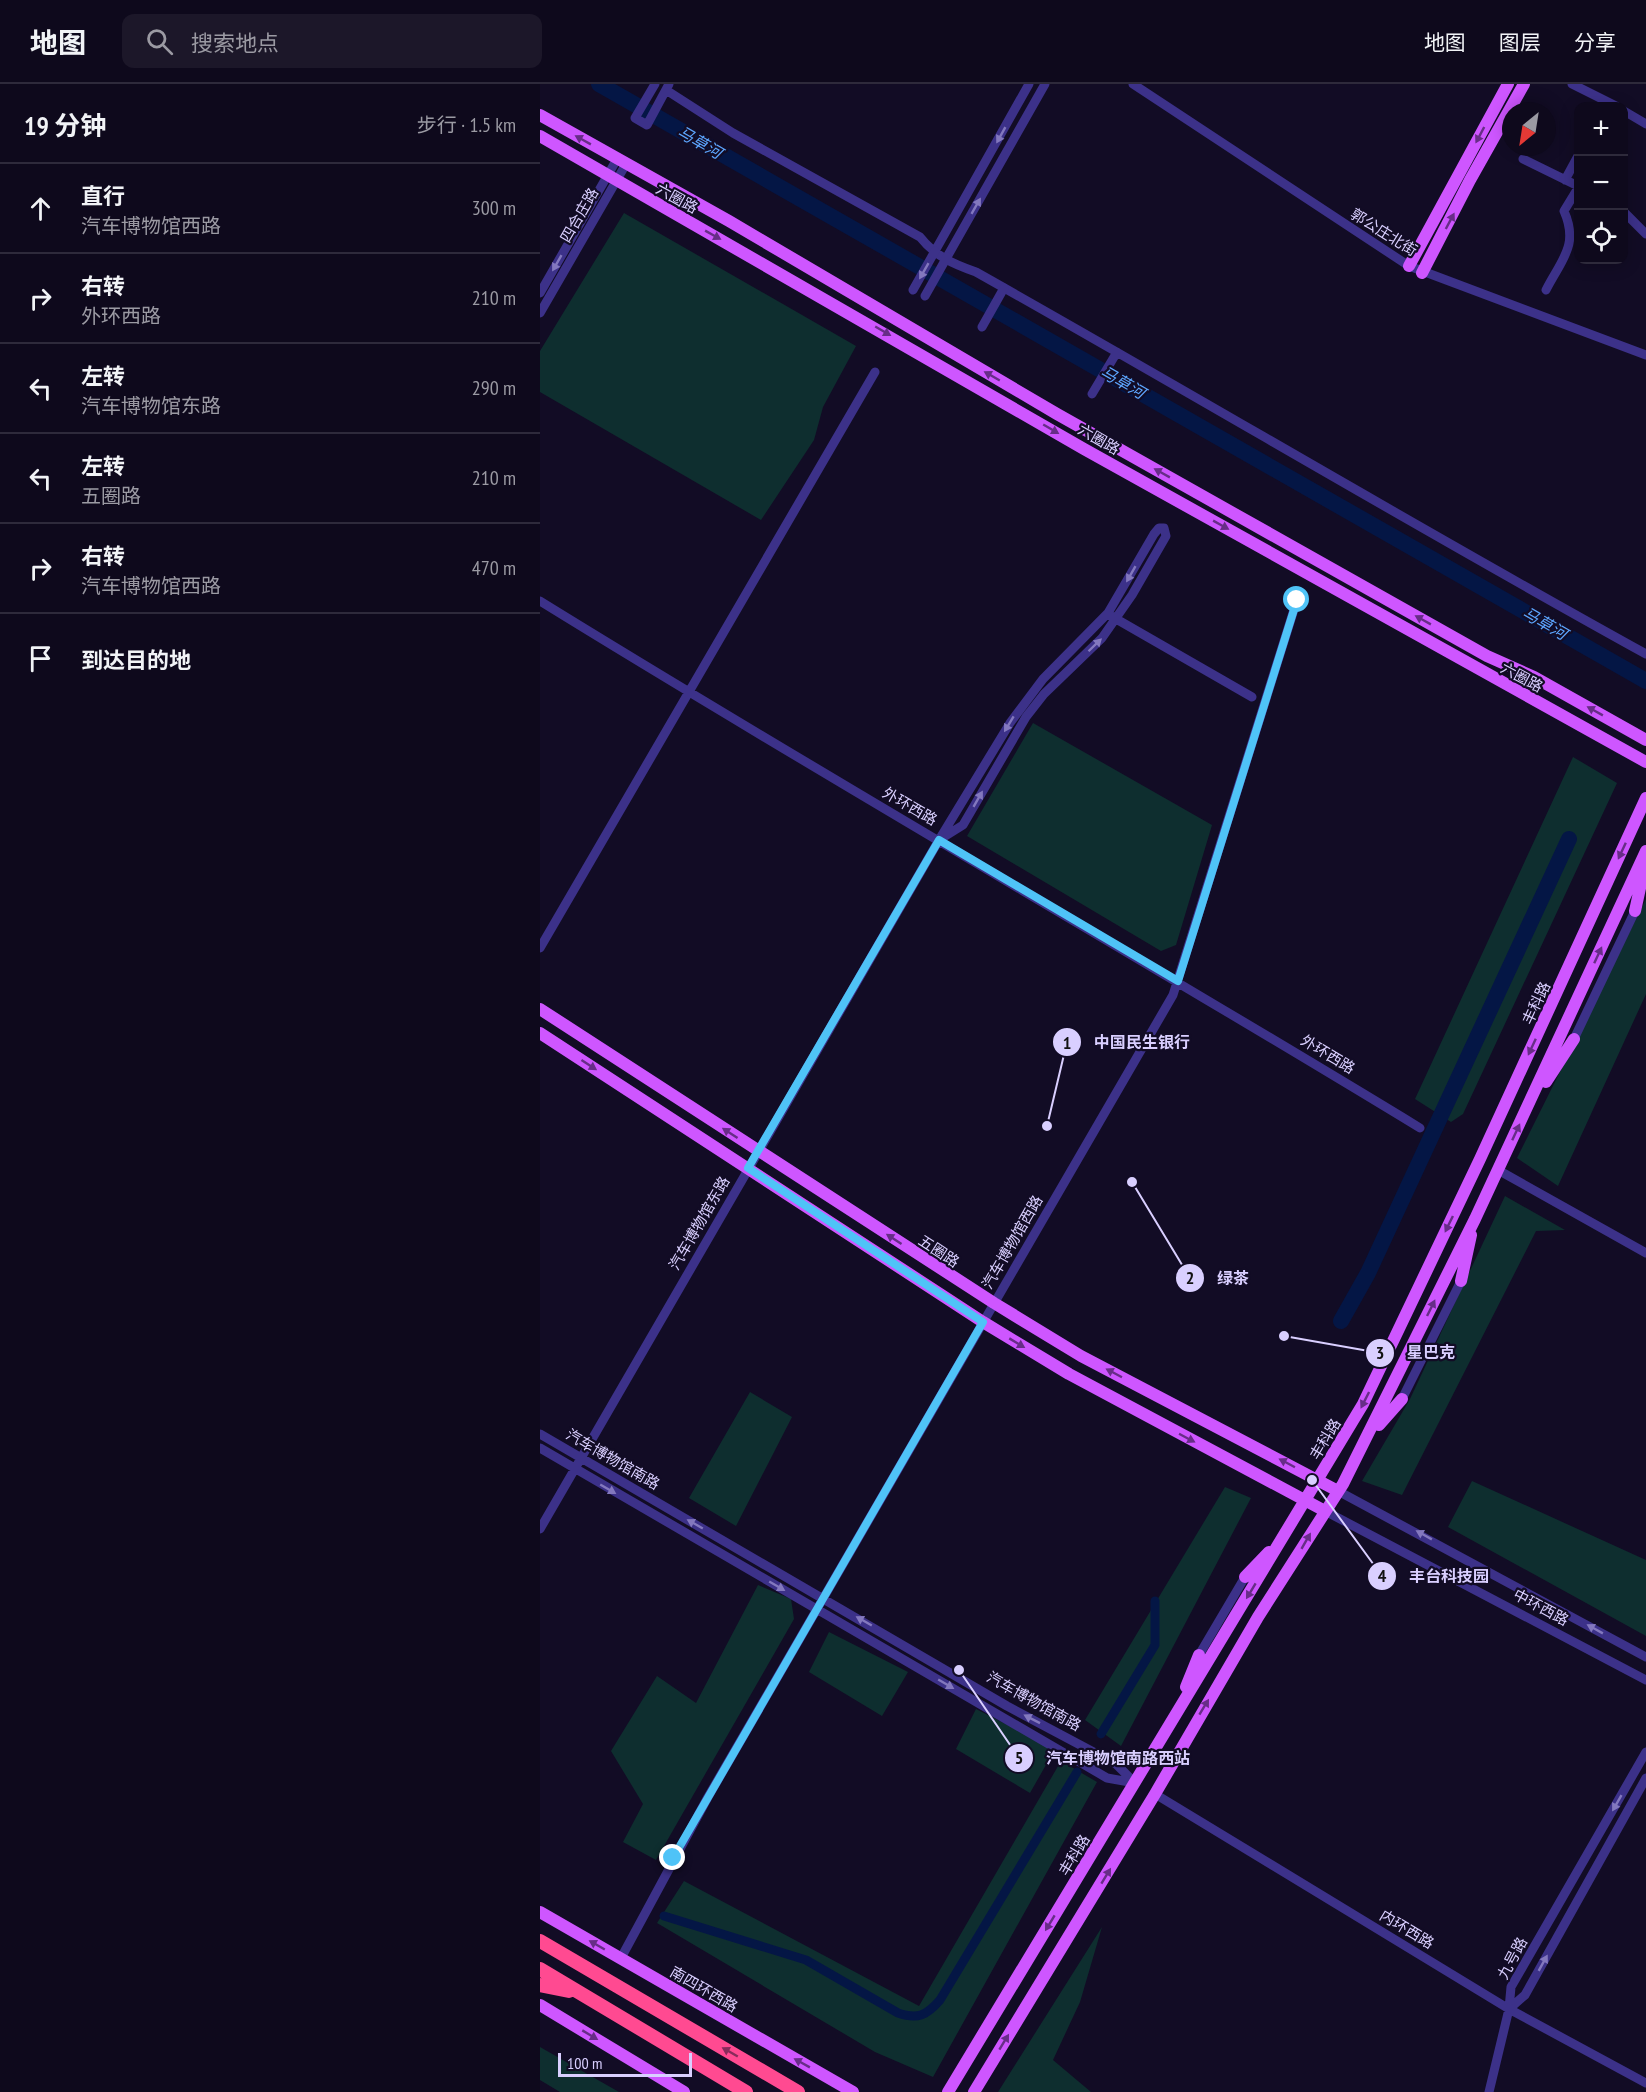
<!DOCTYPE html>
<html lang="zh">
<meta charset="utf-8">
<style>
body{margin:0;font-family:"PT Sans Narrow","Noto Sans SC",sans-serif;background:#1c1729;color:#f1f3f6}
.controls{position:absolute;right:18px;top:18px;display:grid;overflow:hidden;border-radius:12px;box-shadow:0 3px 15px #0003}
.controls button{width:54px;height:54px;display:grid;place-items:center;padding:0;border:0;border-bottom:2px solid #2e2a3b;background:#0e091c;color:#f1f3f6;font:30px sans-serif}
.compass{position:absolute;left:962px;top:18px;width:54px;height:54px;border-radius:50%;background:#0e091c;box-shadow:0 3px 15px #0003;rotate:210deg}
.scale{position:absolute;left:18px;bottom:15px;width:134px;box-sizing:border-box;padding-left:6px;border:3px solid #d9cfff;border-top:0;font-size:16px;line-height:21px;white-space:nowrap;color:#d9cfff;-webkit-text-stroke:4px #120c25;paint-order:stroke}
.stop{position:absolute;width:18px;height:18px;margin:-14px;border:4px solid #4fc3f7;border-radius:50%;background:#fff}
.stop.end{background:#4fc3f7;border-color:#fff;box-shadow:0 2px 6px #0008}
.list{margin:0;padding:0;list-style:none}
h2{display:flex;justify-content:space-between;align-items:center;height:78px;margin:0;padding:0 24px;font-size:26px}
h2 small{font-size:20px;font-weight:400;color:#9b9aa3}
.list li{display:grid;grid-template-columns:39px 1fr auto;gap:18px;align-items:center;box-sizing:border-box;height:90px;padding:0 24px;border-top:2px solid #2e2a3b}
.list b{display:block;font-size:22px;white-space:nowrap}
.list p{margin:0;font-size:20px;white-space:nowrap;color:#9b9aa3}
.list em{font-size:20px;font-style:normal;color:#9b9aa3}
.icon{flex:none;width:33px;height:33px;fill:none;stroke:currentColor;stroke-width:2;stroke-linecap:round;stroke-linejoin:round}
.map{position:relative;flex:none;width:1106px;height:2008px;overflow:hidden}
header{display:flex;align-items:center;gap:36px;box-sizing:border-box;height:84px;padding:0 30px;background:#0e091c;border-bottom:2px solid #2e2a3b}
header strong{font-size:28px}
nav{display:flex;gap:33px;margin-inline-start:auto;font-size:21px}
.search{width:420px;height:54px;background:#1c1729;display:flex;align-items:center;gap:15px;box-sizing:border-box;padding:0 21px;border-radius:12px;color:#9b9aa3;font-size:22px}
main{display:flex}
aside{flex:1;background:#0e091c}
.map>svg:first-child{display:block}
</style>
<header>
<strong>地图</strong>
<div class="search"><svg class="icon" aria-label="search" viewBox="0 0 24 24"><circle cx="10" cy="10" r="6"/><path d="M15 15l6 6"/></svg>搜索地点</div>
<nav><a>地图</a><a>图层</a><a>分享</a></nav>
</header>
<main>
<aside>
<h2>19 分钟<small>步行 · 1.5 km</small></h2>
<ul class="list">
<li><svg class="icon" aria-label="ahead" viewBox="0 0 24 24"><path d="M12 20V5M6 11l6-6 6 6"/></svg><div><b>直行</b><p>汽车博物馆西路</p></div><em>300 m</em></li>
<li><svg class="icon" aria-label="right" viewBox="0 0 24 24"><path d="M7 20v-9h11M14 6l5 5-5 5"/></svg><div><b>右转</b><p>外环西路</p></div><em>210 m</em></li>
<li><svg class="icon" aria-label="left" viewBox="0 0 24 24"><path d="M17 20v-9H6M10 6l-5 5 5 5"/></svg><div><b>左转</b><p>汽车博物馆东路</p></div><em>290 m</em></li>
<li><svg class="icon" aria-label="left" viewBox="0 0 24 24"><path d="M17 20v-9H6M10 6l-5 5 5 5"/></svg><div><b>左转</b><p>五圈路</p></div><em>210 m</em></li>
<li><svg class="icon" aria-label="right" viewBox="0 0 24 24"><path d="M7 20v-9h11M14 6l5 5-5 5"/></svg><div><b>右转</b><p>汽车博物馆西路</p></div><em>470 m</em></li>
<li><svg class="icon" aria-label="arrive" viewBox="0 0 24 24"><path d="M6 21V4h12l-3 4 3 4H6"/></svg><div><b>到达目的地</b></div></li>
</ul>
</aside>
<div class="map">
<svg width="1106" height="2008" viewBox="0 0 1106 2008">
<rect width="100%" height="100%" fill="#120c25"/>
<!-- green -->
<path fill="#0e2e2f" d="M84,129L316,262L283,323L274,356L221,436L0,308V267Z
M493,639L672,741L636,861L621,867L427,752Z
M1033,673L1077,699L923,1030L911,1038L875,1015Z
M1106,815V910L1018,1102L977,1074Z
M965,1112L1025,1146L996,1147L862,1411L822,1397L870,1315Z
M210,1308L252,1333L196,1442L149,1414Z
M932,1397L1106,1476V1552L908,1443Z
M685,1403L711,1414L581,1662L545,1636Z
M218,1501L251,1515L254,1535L116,1776L83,1758L103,1720L71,1667L117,1592L156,1619Z
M289,1548L368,1588L342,1632L269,1588Z
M436,1625L515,1665L490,1709L416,1665Z
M521,1677L557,1698L393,1993L335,1968L117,1839L144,1797L379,1922Z
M562,1843L540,1918L513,1976L551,2008H458Z
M0,1963L79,2008H20L0,1996Z"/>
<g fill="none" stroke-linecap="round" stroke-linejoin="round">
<!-- canal -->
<path stroke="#041645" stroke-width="9" d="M561,1650L615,1561V1517
M124,1832L266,1876L358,1929C378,1936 387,1931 400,1916L537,1688"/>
<!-- river -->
<path stroke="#041645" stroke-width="16" d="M59,0L1106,597
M801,1237L828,1189L1029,755"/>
<!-- minor -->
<path stroke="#3c3189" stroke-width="9" d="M115,0L95,34L107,41L129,0
M593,0L869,182L1106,271
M1032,0L1076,22
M126,6L193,49L380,153C395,172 413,180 436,188C660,314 881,446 1106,570
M1084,27L1106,40
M983,75L1038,102
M1025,96L1038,72
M1084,128L1106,150
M395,167L489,0
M407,173L505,0
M1006,206C1022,175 1039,161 1024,127L1038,104
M0,209L77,75
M0,229L86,80
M552,310L577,268
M0,517C291,697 588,866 880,1044
M571,532L712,613
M0,864L335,288
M1034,955L1095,827
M958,1086L1106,1169
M862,1315L921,1197
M0,1350L467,1622L576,1680L595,1699
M0,1364L567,1694L595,1699
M798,1407L1106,1573
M785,1427L1106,1596
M0,1445L399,756L470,639L503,595L568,529L614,450L619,444H624L626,452L592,511L562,554L504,610L486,633L423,741L399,756
M659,1571L705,1493
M615,1710L969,1925L1106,1999
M81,1874L168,1713L633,911L757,516
M969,1925L985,1911L1106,1694
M949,2008L969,1925L971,1903L1106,1668"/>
<!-- major -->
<path stroke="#ce56ff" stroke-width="12" d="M0,31L189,137L517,330L947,572L994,593L1106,656
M0,52L544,365L1106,678
M869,182L968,0
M882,189L930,96L984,0
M1095,827L1105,781
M0,925L454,1219L541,1272L798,1407
M0,949L443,1238L529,1290L785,1427
M1006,998L1034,955
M921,1197L931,1151
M839,1341L862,1315
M705,1493L729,1468
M646,1603L659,1571
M0,1828L313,2008
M0,1921L144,2008
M408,2008L823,1320L940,1075L1106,714
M434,2008L615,1710L718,1533L803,1400L935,1135L1106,767"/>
<!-- highway -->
<path stroke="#ff4a91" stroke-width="14" d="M0,1857L258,2008
M0,1885L206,2008
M0,1901L29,1907"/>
<!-- minor-bridge -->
<path stroke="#3c3189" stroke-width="9" d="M373,206L395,167
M385,212L407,173
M442,243L464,204"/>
</g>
<!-- one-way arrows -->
<defs><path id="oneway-solid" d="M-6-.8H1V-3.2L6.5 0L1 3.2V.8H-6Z" transform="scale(1.5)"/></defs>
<g fill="#8378be">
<use href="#oneway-solid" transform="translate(461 51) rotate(119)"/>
<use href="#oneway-solid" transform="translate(436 122) rotate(-60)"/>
<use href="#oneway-solid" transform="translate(17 179) rotate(120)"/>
<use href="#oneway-solid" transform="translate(384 187) rotate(120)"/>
<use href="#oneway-solid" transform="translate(591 490) rotate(120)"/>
<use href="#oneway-solid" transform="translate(555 561) rotate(-44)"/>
<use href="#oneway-solid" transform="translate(469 640) rotate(121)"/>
<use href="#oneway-solid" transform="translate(438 715) rotate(-60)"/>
<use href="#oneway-solid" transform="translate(68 1405) rotate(30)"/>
<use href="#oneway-solid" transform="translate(155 1440) rotate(-150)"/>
<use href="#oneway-solid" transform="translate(884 1451) rotate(-151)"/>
<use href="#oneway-solid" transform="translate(237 1502) rotate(30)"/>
<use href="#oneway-solid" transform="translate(324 1537) rotate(-150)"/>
<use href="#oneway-solid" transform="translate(1055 1545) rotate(-151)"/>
<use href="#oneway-solid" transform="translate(406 1600) rotate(30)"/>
<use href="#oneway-solid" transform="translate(492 1635) rotate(-153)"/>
<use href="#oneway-solid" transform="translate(1077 1719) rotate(120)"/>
<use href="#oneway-solid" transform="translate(1003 1879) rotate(-61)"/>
</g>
<g fill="#672d87">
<use href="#oneway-solid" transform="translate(940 51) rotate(118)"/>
<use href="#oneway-solid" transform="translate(43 56) rotate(-151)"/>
<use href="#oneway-solid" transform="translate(910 137) rotate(-62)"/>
<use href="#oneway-solid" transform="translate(173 151) rotate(29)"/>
<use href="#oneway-solid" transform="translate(343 247) rotate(30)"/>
<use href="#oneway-solid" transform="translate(452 292) rotate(-150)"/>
<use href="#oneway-solid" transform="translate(511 345) rotate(30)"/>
<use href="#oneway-solid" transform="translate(622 389) rotate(-151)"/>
<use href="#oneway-solid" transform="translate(681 441) rotate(29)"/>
<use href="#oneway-solid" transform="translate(883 536) rotate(-151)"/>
<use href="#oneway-solid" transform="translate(1055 627) rotate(-151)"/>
<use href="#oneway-solid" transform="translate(1082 767) rotate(115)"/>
<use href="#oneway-solid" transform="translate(1058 871) rotate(-65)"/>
<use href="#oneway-solid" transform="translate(992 963) rotate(115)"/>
<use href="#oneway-solid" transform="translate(49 981) rotate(33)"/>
<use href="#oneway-solid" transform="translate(976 1048) rotate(-65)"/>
<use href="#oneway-solid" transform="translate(190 1049) rotate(-147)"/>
<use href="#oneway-solid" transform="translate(909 1140) rotate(116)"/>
<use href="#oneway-solid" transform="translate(354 1155) rotate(-147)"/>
<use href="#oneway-solid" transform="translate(891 1224) rotate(-64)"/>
<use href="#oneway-solid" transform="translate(477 1259) rotate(31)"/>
<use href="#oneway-solid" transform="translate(574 1289) rotate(-152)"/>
<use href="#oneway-solid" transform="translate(825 1316) rotate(117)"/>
<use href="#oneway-solid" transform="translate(647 1354) rotate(28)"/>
<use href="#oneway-solid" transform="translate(747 1379) rotate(-152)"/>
<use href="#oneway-solid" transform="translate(766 1457) rotate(-60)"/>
<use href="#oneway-solid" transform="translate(711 1507) rotate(121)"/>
<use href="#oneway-solid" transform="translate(664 1623) rotate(-59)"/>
<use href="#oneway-solid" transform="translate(566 1792) rotate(-59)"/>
<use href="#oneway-solid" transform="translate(510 1839) rotate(121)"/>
<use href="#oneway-solid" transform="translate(57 1861) rotate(-150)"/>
<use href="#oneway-solid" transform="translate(50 1951) rotate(31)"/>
<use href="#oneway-solid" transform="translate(464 1958) rotate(-59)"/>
<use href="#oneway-solid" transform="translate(262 1979) rotate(-151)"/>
</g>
<use fill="#882b5b" href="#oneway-solid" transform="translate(190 1968) rotate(-150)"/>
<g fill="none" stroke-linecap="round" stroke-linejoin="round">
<!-- route -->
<path stroke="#4fc3f7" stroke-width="8" d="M133,1774L443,1238L208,1084L399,756L638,897L757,516"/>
</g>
<g text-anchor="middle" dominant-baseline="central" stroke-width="4.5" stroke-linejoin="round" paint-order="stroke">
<!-- street labels -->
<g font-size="15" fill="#d9cfff" stroke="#120c25">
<text transform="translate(137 114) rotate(29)">六圈路</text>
<text transform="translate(39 131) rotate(-60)">四合庄路</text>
<text transform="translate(844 148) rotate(32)">郭公庄北街</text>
<text transform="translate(559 355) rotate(30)">六圈路</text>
<text transform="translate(982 593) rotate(28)">六圈路</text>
<text transform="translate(370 722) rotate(30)">外环西路</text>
<text transform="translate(996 919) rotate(-65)">丰科路</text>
<text transform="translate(788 970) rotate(31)">外环西路</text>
<text transform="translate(159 1139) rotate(-60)">汽车博物馆东路</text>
<text transform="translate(472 1158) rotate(-60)">汽车博物馆西路</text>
<text transform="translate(399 1167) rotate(33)">五圈路</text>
<text transform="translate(785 1355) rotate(-59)">丰科路</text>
<text transform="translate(73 1375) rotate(30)">汽车博物馆南路</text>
<text transform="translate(1001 1523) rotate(28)">中环西路</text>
<text transform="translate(494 1617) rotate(29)">汽车博物馆南路</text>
<text transform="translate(534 1771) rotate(-59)">丰科路</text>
<text transform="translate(867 1845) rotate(31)">内环西路</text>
<text transform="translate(972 1874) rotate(-62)">九号路</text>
<text transform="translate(164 1905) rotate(30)">南四环西路</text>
</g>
<!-- water labels -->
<g font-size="16" font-style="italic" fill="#5da6ff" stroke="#120c25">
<text transform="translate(160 58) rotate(30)">马草河</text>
<text transform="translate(583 298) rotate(30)">马草河</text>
<text transform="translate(1005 539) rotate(30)">马草河</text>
</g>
</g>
<!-- callouts -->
<path fill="none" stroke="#d9cfff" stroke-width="2" d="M507 1042L527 958M592 1098L650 1194M744 1252L840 1269M772 1396L842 1492M419 1586L479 1674"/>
<g fill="#d9cfff" stroke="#120c25" stroke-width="2">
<circle cx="507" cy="1042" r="6"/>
<circle cx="592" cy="1098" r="6"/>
<circle cx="744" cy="1252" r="6"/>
<circle cx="772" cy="1396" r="6"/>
<circle cx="419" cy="1586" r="6"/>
<circle cx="527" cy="958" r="15"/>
<circle cx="650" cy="1194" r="15"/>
<circle cx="840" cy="1269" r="15"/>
<circle cx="842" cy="1492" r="15"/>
<circle cx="479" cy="1674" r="15"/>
</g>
<g font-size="18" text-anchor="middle" font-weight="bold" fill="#111">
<text x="527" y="965">1</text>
<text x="650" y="1200">2</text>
<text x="840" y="1275">3</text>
<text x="842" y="1498">4</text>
<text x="479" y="1680">5</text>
</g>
<g font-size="16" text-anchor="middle" font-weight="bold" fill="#d9cfff" stroke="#120c25" stroke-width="4.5" stroke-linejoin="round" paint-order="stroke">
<text x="602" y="964">中国民生银行</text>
<text x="693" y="1200">绿茶</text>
<text x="891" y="1274">星巴克</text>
<text x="909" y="1498">丰台科技园</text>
<text x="578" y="1680">汽车博物馆南路西站</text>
</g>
</svg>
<div class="controls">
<button>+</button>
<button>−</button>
<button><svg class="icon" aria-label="locate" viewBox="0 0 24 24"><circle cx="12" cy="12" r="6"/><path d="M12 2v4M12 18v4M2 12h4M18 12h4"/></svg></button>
</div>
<svg class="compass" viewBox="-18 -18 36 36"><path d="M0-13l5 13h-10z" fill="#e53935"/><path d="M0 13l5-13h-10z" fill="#9b9aa3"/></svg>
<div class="scale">100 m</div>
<div class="stop" style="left:757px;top:516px"></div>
<div class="stop end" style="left:133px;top:1774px"></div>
</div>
</main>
